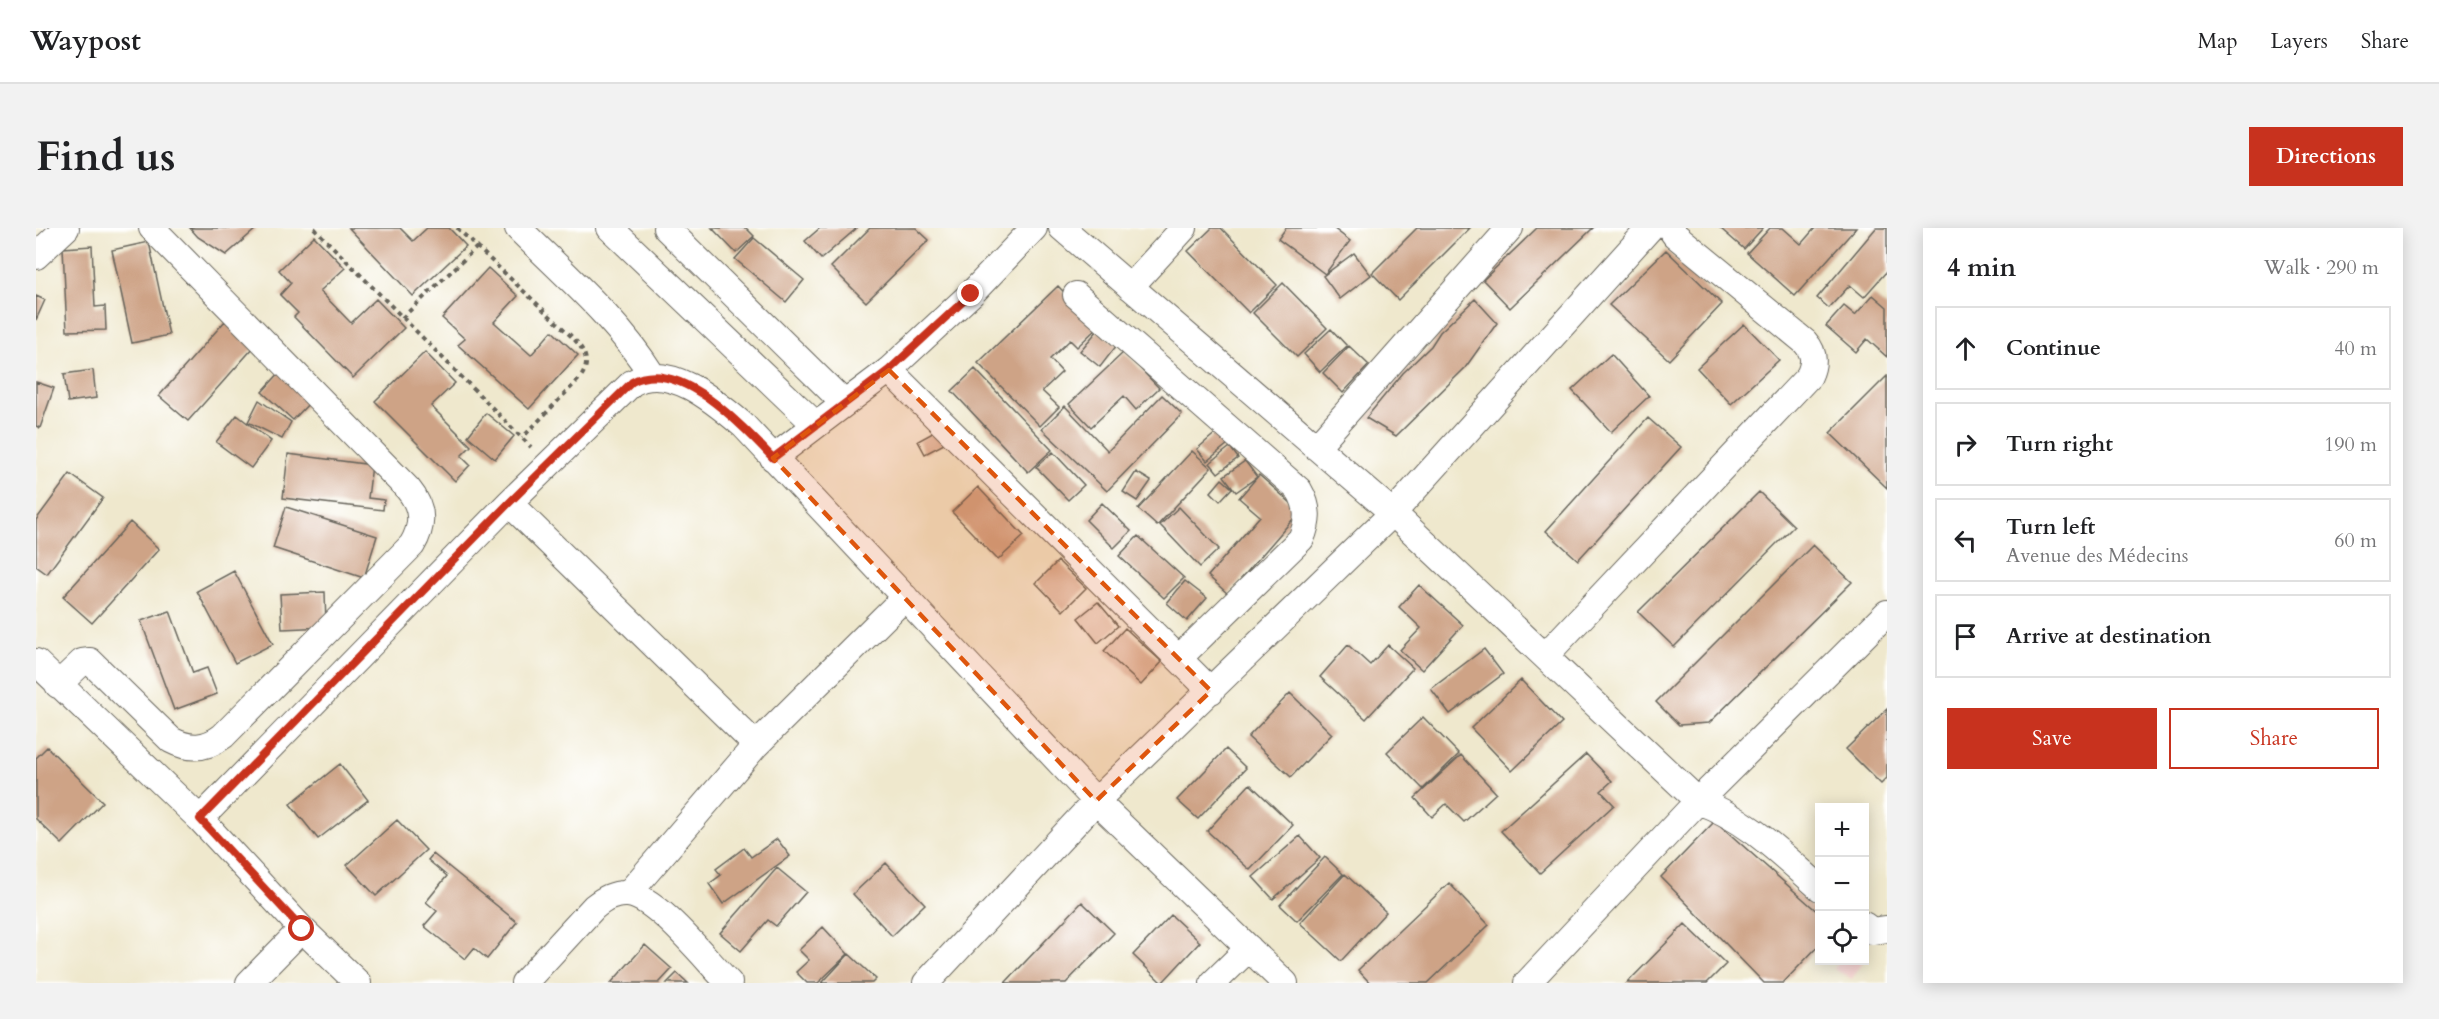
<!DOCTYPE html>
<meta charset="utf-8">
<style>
body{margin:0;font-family:Cardo,serif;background:#f2f2f2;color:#202124}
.controls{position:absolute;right:18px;bottom:18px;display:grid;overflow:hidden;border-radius:0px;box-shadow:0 3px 15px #0003}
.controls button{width:54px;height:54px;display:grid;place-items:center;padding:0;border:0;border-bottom:2px solid #e0e0e0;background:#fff;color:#202124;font:30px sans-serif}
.stop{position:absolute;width:18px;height:18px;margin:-14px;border:4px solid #c8321e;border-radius:50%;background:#fff}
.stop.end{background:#c8321e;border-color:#fff;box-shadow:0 2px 6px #0008}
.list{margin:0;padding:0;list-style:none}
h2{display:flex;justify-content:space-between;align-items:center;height:78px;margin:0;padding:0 24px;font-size:26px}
h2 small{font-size:20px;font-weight:400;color:#757577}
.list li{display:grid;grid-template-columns:39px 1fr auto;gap:18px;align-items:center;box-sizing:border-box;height:84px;margin:0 12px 12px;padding:0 12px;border:2px solid #e0e0e0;border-radius:0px}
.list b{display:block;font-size:22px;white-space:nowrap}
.list p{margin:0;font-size:20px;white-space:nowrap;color:#757577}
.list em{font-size:20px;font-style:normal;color:#757577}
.actions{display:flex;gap:12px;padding:18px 24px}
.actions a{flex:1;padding:14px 0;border:2px solid #c8321e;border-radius:0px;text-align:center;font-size:21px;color:#c8321e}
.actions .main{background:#c8321e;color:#fff}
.icon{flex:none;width:33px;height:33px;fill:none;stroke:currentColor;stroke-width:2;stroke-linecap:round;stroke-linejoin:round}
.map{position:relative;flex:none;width:1851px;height:755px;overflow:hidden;border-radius:0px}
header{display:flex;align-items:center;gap:36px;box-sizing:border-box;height:84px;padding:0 30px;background:#fff;border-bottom:2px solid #e0e0e0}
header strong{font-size:28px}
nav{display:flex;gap:33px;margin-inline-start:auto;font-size:21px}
.intro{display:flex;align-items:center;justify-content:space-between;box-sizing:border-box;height:144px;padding:0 36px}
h1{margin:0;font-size:42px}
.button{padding:15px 27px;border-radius:0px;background:#c8321e;color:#fff;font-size:21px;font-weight:700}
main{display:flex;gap:36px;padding:0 36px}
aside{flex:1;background:#fff;border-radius:0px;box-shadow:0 3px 15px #0003}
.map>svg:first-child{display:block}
</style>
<header>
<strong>Waypost</strong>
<nav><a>Map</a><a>Layers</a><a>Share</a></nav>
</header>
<div class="intro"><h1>Find us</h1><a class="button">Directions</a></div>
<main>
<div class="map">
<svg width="1851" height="755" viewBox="0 0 1851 755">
<rect width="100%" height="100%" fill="#fff"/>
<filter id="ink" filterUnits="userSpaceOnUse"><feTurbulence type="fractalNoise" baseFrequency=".0167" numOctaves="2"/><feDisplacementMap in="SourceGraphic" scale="12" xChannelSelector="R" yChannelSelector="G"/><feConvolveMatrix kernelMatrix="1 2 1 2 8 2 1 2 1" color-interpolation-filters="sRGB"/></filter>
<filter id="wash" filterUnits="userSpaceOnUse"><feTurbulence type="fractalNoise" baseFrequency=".008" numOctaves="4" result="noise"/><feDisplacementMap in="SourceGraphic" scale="24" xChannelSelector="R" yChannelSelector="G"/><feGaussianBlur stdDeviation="1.35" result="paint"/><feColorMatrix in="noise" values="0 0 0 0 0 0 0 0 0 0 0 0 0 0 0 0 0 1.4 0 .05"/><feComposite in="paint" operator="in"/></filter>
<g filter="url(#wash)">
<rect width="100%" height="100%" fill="#efe8cd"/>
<!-- built -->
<path fill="#f7d0ce" d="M1803,733V732L1827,733L1816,751L1798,741Z"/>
<g id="blocks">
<!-- building -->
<path fill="#cea386" d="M154,0H221L190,27L162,9Z
M313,0H364L377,13L391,0H413L430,18L377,68Z
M676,0H710L718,8L700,25Z
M784,0H821L785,31L769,13Z
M834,0H880L893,12L830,74L795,39Z
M1176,0H1185L1241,57L1213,85L1152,23Z
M1250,0H1297L1314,13L1289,46L1242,11Z
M1381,0H1434L1362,72L1336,45Z
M1501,0H1557L1474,80L1447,52Z
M1684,0H1727L1708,21Z
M1734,0H1747L1765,16L1779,0H1820L1759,68L1711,25Z
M1840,0H1851V43L1828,69L1814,57L1793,80L1781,70Z
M278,8L309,40L284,63L315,95L340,71L368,100L317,150L258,89L262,85L244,67L255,55L243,42Z
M718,10L768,52L750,74L699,31Z
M113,14L133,107L96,115L76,22Z
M56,18L59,79L69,78L70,102L31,103L27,20Z
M1630,22L1686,76L1633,132L1573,77Z
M1318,25L1335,47L1304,71L1287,48Z
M452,40L482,68L458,94L495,127L516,103L542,127L493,181L422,117L429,111L406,90Z
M1247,55L1291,100L1261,129L1217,85Z
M1022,58L1062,99L1041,119L1034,112L1014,131L1026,144L1006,163L1023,179L1004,198L942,135Z
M1837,67L1851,79V129L1831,111L1820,124L1790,98L1808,78L1819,87Z
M0,68L9,72L0,92Z
M1439,71L1461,95L1429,140L1360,208L1330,190L1367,145L1395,118L1404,104Z
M189,93L218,119L152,193L123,168Z
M1708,96L1743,132L1695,176L1661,140Z
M1295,101L1311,118L1284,144L1268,126Z
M1062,102L1081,117L1064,139L1044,123Z
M1313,118L1333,137L1307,165L1287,145Z
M389,124L419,155L395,178L435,218L425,228L434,237L419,253L339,173Z
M1088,124L1123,160L1100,182L1088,168L1055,199L1033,176Z
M1575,126L1613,168L1575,204L1536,162Z
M939,141L1016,222L992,244L916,163Z
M57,142L60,170L32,174L28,146Z
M246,142L277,171L257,192L226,164Z
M1851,148V260L1794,205Z
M0,154L18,160L4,200L0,198Z
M1126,167L1146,186L1071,263L1006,201L1029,178L1072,223Z
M223,172L255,194L246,211L212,194Z
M450,185L478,208L459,231L432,208Z
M201,187L235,213L215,240L180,214Z
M1612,190L1645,219L1542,332L1510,303Z
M904,201L912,214L889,226L882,213Z
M1182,203L1192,216L1171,233L1161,221Z
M1194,219L1202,230L1182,245L1174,235Z
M1156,223L1175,240L1121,298L1102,281Z
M1017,224L1048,257L1032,272L1000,239Z
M252,226L336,237L332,270L348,272L347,282L247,270Z
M1209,233L1221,249L1200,264L1188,248Z
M1100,244L1115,253L1101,273L1087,264Z
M34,246L67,270L11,346L0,338V292Z
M1223,247L1264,283L1192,366L1172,348L1224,288L1203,270Z
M1186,251L1196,260L1184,273L1175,264Z
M942,259L988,308L962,332L916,284Z
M1723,264L1758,298L1638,419L1602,384Z
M1066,275L1095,303L1078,320L1050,292Z
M250,279L341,308L328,350L237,320Z
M1143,279L1183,321L1164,339L1124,297Z
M94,294L123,321L56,395L27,369Z
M1102,308L1148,350L1128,370L1083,328Z
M1777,317L1816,354L1673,495L1643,497L1620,474Z
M1022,333L1050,360L1027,383L1000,355Z
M198,343L237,416L199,435L161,363Z
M1149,353L1171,370L1151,393L1131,375Z
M1383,357L1427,397L1386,442L1364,422L1385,400L1363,379Z
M289,364L290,399L246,401L244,366Z
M1062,374L1082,398L1062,415L1042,390Z
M134,383L157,445L171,440L181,466L138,482L105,393Z
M1089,400L1126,434L1105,457L1068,423Z
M1312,417L1334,437L1352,417L1377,440L1330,491L1284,449Z
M1448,421L1467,446L1414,486L1395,461Z
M1485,452L1526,495L1476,543L1435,500Z
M1254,465L1296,506L1255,549L1212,509Z
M1851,481V550L1845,556L1810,521Z
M1387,489L1423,526L1387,561L1351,524Z
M11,519L67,574L26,616L0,591V530Z
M1190,521L1210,540L1162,591L1141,572Z
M1550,526L1576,553L1565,563L1578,577L1504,645L1465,603Z
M1425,527L1460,565L1428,594L1410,576L1396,589L1379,570Z
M304,536L332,572L282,611L254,576Z
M1214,556L1257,597L1214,642L1171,603Z
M361,592L390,622L340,668L311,637Z
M1679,593L1784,686V716L1747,755H1728L1625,649Z
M1264,608L1284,630L1237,671L1217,649Z
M741,611L754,628L687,676L673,656L685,647L680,641L708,620L715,629Z
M397,626L481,694L451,731L438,720L429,731L388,698L401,683L390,674L411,648L392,632Z
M1289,629L1307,646L1261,693L1244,677Z
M850,635L889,676L856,708L817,666Z
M741,640L770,664L740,698L732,692L705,723L684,705Z
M1309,646L1350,684L1305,733L1264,695Z
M1413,655L1453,697L1392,755H1334L1322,742Z
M1046,674L1078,705L1030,755H969Z
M1135,687L1164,714L1126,755L1097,727Z
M1649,696L1690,736L1671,755H1591Z
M787,699L812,726L782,755H771L760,744L773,732L763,722Z
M609,717L636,741L623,755H575Z
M813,726L840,751L836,755H786Z
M641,745L652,755H631Z"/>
</g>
</g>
<g filter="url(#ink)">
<use href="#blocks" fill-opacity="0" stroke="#66635a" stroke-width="1.5"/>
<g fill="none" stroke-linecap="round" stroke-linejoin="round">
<defs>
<path id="minor" d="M482,0C529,47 581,91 616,147
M574,0L780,197
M630,0L807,174
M1026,0L1357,285L1662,573C1713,592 1744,625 1784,660
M0,28L30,0
M1094,59L1148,0
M1040,67L1263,262C1273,279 1273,293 1265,311L1143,430
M853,142L1175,463
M1280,219L1474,0
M737,230L853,142L935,66L998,0
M473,275L720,517
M1509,428L1773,148C1779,135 1779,125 1769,114L1639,7L1634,0
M0,434L164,591L266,701L322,755
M22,457L46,434L54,433L135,512C154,522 170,521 187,508L376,317C388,297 387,279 372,261L116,0
M164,591L473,275L596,155C633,133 681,175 708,198L1060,573L1249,755
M592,666L720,517L869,369
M1828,697L1836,703L1851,701
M213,755L266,701
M488,755L558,679C568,671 578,665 592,666C621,669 671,733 693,755
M890,755L1060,573L1357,285L1614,0
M1177,755L1213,720
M1491,755L1662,573L1851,385"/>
</defs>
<!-- minor casing -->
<use href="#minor" stroke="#66635a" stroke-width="28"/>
<!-- path -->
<path stroke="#66635a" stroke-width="4" stroke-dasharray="4.5 4.5" stroke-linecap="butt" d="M278,0L495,219
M421,0L534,107C547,120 557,133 544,150L486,210
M366,90L441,19"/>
<!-- minor -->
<use href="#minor" stroke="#fff" stroke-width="26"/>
</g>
</g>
<g fill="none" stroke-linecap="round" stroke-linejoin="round" filter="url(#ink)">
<!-- route -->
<path stroke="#c8321e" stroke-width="8" d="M266,701L164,591L473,275L596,154C642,128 708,199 737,230L853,142L935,66"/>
</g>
<!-- marked area -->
<path fill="#de560d" fill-opacity="0.2" stroke="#de560d" stroke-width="4.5" stroke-dasharray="12 8" stroke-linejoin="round" d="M853,142L1175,463L1060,573L737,230Z"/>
</svg>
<div class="controls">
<button>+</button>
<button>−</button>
<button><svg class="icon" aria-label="locate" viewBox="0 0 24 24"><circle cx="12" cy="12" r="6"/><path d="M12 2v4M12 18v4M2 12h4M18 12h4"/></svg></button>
</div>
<div class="stop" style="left:266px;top:701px"></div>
<div class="stop end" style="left:935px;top:66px"></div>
</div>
<aside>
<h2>4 min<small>Walk · 290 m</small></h2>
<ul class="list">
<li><svg class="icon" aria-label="ahead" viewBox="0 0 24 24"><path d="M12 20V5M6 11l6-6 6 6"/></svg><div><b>Continue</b></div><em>40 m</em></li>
<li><svg class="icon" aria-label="right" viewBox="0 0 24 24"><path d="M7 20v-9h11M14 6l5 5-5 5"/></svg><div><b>Turn right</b></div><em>190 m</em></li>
<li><svg class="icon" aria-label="left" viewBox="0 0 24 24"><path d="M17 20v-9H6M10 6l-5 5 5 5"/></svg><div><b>Turn left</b><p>Avenue des Médecins</p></div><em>60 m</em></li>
<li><svg class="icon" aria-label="arrive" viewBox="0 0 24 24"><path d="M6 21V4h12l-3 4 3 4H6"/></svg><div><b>Arrive at destination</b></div></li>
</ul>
<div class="actions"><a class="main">Save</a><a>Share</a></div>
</aside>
</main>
